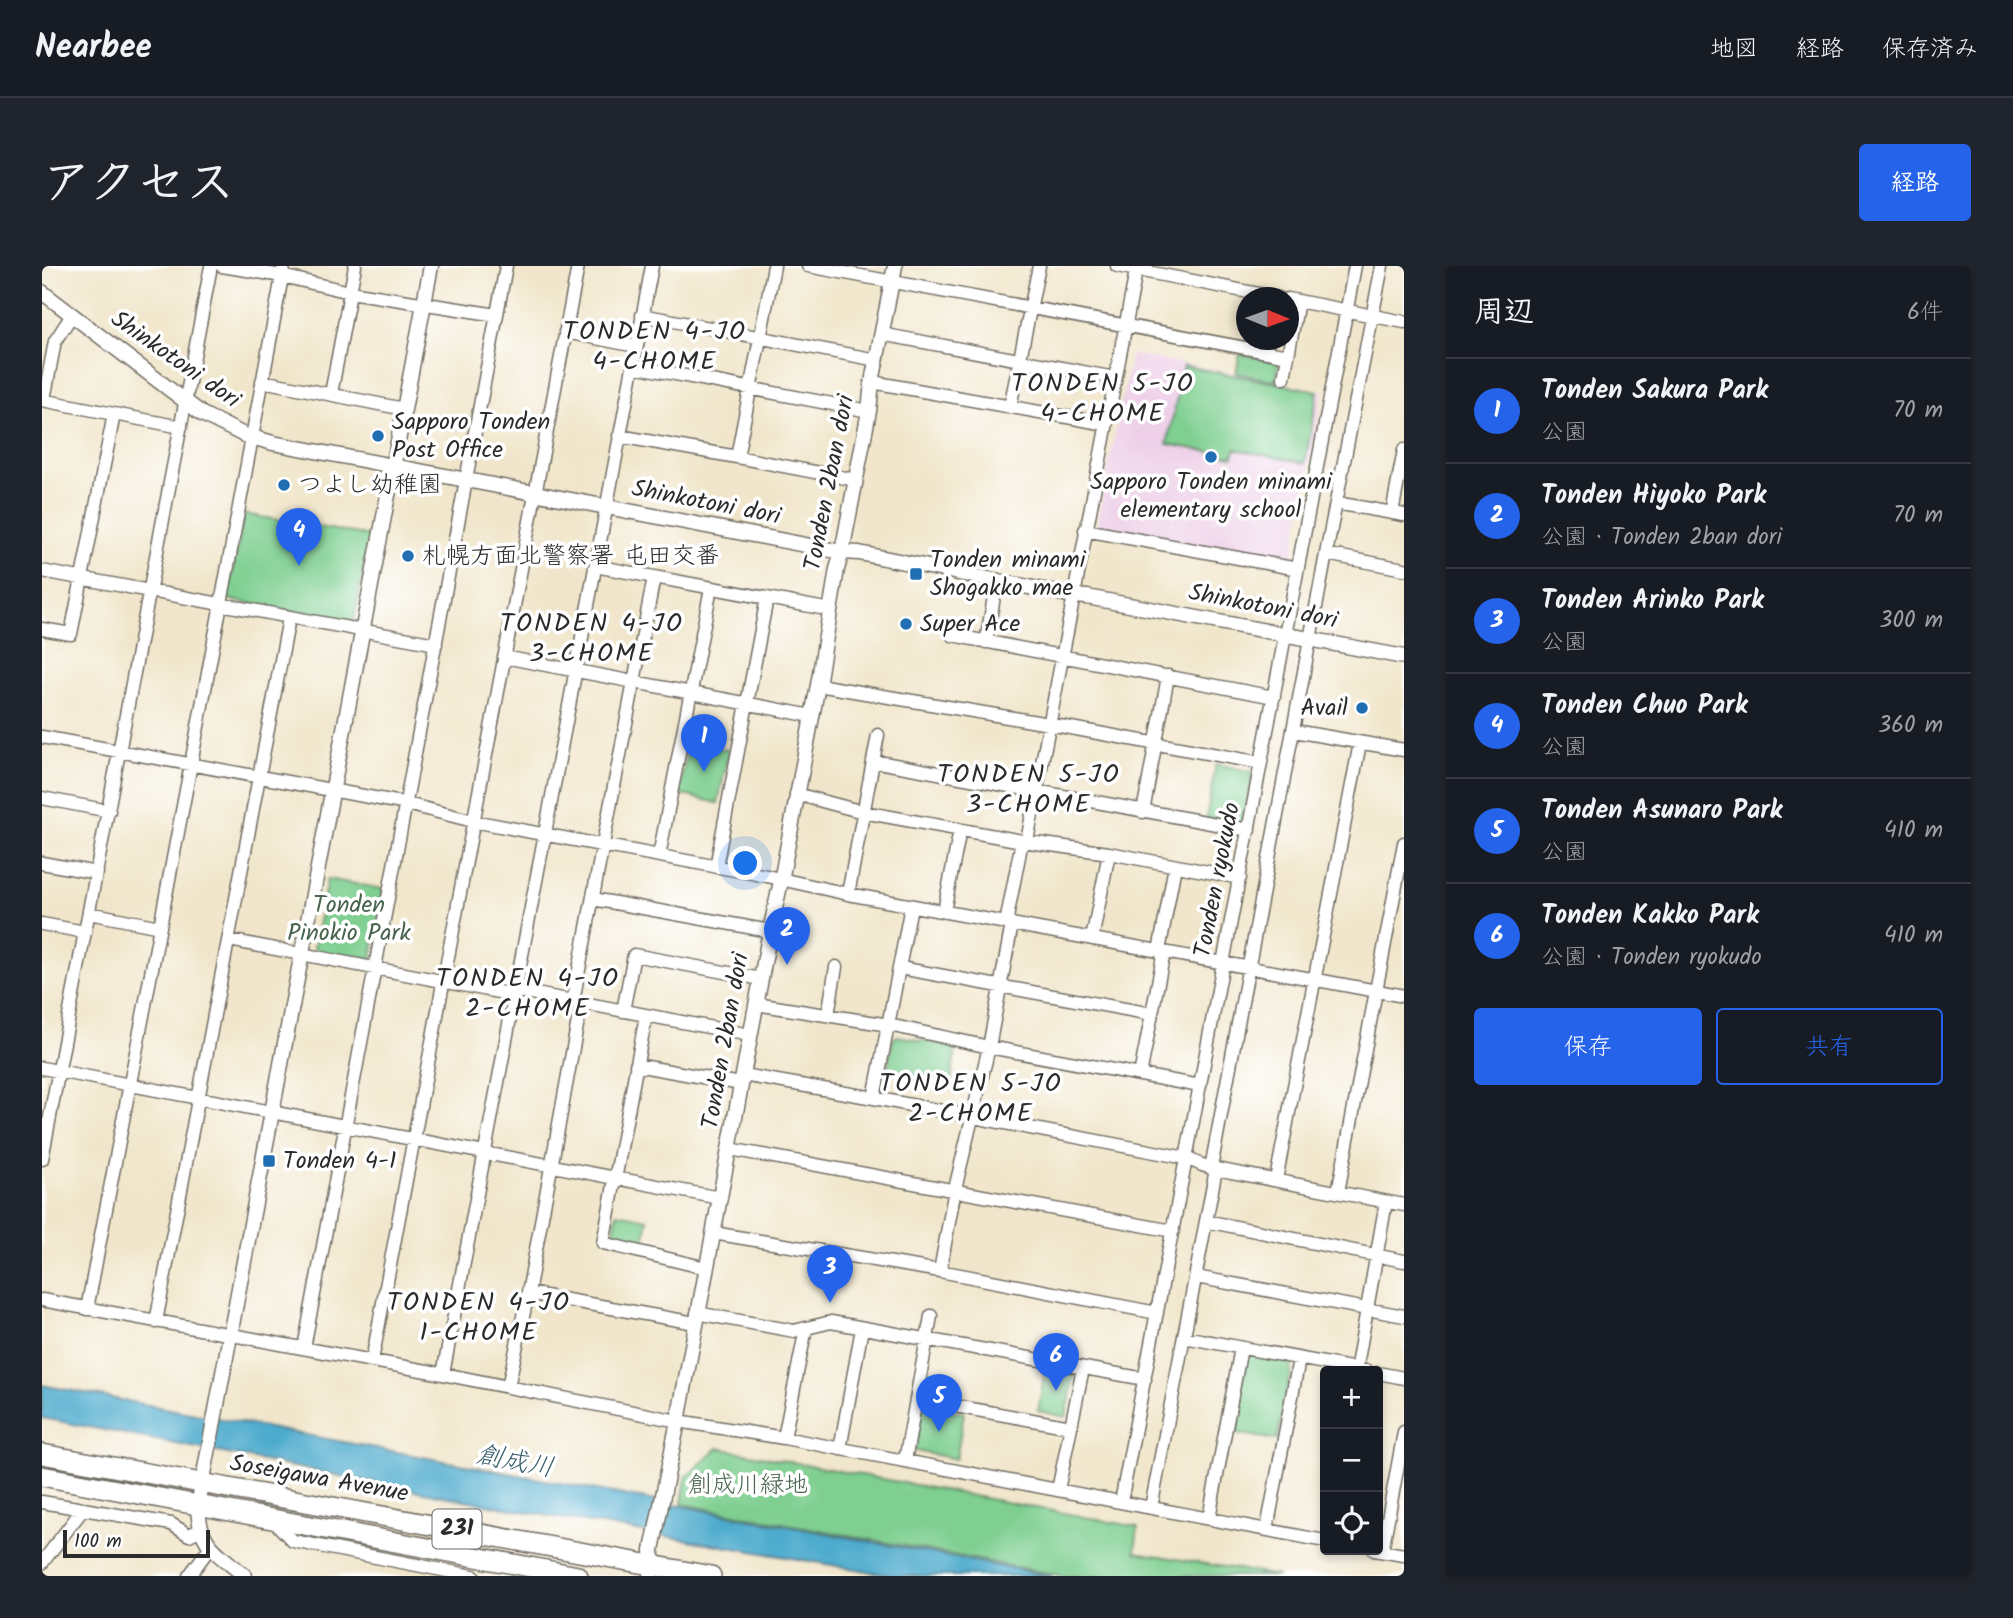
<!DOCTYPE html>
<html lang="ja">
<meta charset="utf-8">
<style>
body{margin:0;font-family:Kalam,"Klee One",sans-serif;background:#20242c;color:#f1f3f6}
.controls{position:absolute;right:21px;bottom:21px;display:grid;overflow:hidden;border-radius:7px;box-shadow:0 4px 10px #0003}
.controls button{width:63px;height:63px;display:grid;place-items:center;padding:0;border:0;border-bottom:2px solid #363941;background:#171b24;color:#f1f3f6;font:35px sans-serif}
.compass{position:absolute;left:1194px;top:21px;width:63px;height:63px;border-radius:50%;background:#171b24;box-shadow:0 4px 10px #0003;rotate:91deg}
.scale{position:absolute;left:21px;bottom:18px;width:147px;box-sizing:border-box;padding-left:7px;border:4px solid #2b2b2b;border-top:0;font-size:19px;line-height:24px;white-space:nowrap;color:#2b2b2b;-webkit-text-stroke:5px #fff;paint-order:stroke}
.you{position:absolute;left:704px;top:598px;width:24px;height:24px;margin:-18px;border:5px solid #fff;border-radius:50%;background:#1a73e8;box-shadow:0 0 0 10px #1a73e833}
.badge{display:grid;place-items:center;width:46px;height:46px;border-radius:50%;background:#2563eb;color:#fff;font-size:23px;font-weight:700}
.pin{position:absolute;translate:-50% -58px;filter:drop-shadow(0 2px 4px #0008)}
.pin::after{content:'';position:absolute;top:37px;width:24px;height:21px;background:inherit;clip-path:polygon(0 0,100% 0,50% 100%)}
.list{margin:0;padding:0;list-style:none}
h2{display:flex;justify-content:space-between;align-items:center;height:91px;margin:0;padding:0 28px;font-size:30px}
h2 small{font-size:23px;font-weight:400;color:#9ea1a6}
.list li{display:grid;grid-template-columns:46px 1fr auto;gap:21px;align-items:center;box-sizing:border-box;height:105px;padding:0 28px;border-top:2px solid #363941}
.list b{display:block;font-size:26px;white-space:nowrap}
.list p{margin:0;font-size:23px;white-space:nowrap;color:#9ea1a6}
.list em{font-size:23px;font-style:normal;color:#9ea1a6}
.actions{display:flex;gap:14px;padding:21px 28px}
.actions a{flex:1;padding:16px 0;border:2px solid #2563eb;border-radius:7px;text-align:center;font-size:24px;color:#2563eb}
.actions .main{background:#2563eb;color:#fff}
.icon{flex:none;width:38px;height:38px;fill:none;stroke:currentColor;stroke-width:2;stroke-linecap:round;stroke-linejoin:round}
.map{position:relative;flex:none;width:1362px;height:1310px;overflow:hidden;border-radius:7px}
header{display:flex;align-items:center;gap:42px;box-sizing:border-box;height:98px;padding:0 35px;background:#171b24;border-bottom:2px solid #363941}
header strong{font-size:33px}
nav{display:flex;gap:38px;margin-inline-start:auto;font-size:24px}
.intro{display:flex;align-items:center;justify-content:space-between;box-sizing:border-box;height:168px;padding:0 42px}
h1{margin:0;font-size:49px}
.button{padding:18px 32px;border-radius:7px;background:#2563eb;color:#fff;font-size:24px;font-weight:700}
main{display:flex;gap:42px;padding:0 42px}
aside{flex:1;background:#171b24;border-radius:7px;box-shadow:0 4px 10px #0003}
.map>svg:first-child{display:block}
</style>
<header>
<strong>Nearbee</strong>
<nav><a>地図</a><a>経路</a><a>保存済み</a></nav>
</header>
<div class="intro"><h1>アクセス</h1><a class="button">経路</a></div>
<main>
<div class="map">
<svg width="1362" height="1310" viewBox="0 0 1362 1310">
<rect width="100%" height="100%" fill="#fff"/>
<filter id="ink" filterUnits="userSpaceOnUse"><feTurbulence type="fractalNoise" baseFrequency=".0143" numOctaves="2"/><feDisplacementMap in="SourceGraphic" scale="14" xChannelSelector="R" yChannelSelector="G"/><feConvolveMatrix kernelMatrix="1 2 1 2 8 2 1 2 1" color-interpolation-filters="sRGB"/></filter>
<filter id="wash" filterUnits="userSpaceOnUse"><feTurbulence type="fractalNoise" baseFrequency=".00686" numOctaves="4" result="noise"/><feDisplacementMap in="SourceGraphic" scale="28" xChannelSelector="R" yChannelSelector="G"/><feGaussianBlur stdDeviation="1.57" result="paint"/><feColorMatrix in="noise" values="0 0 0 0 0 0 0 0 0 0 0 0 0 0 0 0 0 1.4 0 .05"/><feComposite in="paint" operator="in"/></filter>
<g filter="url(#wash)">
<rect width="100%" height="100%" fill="#f1e6cb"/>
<!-- built -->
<path fill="#eed0e8" d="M1089,88L1281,125L1250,293L1246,295L1058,260L1055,257Z"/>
<!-- green -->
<path fill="#7ecf90" stroke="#547d5e" stroke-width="2" d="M1198,88L1237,96L1234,115L1194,107Z
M1142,100L1276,125L1263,197L1193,183L1191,190L1125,178Z
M202,248L328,270L312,354L308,356L189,334L186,330Z
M647,476L687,484L676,537L637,528Z
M1174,498L1211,506L1201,560L1164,552Z
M285,613L342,623L330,692L326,695L275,685L272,682Z
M855,770L914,781L909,815L845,804L851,773Z
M575,947L606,953L602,977L571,971Z
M1208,1088L1247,1096L1250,1100L1235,1174L1189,1166L1203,1091Z
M1004,1099L1033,1105L1024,1151L996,1145Z
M880,1139L922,1147L914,1193L873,1185Z
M676,1182L1096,1261L1093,1286L1236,1310H1021L640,1238L644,1211Z"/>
<!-- water -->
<path fill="#4eabcd" stroke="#3c6b7c" stroke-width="2" d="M0,1119L1010,1310H853L490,1247L0,1152Z"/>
</g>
<g filter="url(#ink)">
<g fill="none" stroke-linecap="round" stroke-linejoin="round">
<defs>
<path id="minor" d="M180,0L240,10L308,26L455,49
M766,0L1246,90
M1075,0L1237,32
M1246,33L1362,56
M600,49L835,94
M523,66L594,80
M839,68L1073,112
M591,100L827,145
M1242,112L1256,35
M220,115L362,143
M830,116L1064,158
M289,128L313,0
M0,134L139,161
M2,134L13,75L30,49
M968,141L997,0
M577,170L695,191L732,0
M695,191L814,214
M1294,237L1362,249
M1350,247L1362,184
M1043,264L1256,303
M1284,288L1340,0
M553,300L789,344
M0,305L394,378
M0,363L29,368L72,148
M910,369L1232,431
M944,376L955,314
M462,391L770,450
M776,419L1007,458L1219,497
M1252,465L1362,484
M0,471L365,538L431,555L725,610L806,628L1362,730
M831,495L1207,564
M754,528L821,546L980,575L1067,587L1198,612
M0,532L67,545
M1101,546L1126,410
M985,575L1095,0
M617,590L669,322
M0,597L55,607
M674,601L725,332
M806,628L836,469
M551,633L728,665
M902,645L918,564
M47,647L118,661
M964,657L980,575
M0,658L43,666
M1050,673L1067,587
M187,674L472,729
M1117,685L1133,600
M858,702L1110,748
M473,724L708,769
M531,735L612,311
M714,738L847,759L947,781L1158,820
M581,745L592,689L719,713
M786,749L794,701
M604,750L561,977L664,1002
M594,799L699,818
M0,802L678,932
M701,809L832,832L1144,892L1160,899L1174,903L1362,939
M1098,809L1122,686
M832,832L869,640
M688,883L1131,965
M0,893L169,0
M1169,902L1284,288L1362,303
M1234,914L1318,477
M1296,926L1362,577
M1164,955L1362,995
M671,967L898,1005L1115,1047
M898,1005L913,923L947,781L970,658
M1154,1011L1362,1050
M486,1027L653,1057
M0,1034L401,1108L636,1155L742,1172L1283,1275
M45,1043L149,498L242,0
M655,1047L752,1065L789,1056L1103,1113
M114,1056L247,352
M1142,1071L1325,1105
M262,1082L464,0
M330,1095L536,0
M1314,1105L1344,936
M1336,1107L1362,1112
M401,1108L610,0
M466,1121L486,1027L539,738
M874,1133L1029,1161
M742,1172L764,1062
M798,1183L820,1062
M863,1195L889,1050
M1016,1224L1041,1102
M0,1236L129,1258L147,1269L158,1264
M1079,1236L1313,0
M1109,1242L1174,903
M1167,1252L1199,1082
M231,1254L251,1275L431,1310
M1225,1263L1257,1093
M1332,1284L1362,1289
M1340,1285L1362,1166
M0,1297L41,1243
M147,1310L169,1280"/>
<path id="tertiary" d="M0,26L160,148L202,169L231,177L800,286L817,287L1031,330L1045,331L1362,391
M203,1310C175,1286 157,1280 156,1240L389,0
M608,1310L611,1299L610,1284L636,1155L728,665L739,615L776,419L795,303L800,286L827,145L830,116L853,0"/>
<path id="trunk" d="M0,1188L669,1310
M0,1210L536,1310"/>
</defs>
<!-- minor casing -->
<use href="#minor" stroke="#706c63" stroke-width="15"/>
<!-- tertiary casing -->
<use href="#tertiary" stroke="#706c63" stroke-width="17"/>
<!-- trunk casing -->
<use href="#trunk" stroke="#706c63" stroke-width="22"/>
<!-- minor -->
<use href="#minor" stroke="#fff" stroke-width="12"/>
<!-- tertiary -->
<use href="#tertiary" stroke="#fff" stroke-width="14"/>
<!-- trunk -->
<use href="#trunk" stroke="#fff" stroke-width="19"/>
</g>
</g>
<!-- markers -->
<g fill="#1f6fb2" stroke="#fff" stroke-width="2.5">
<circle cx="336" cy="170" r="7"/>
<circle cx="1169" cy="191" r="7"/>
<circle cx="242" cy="219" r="7"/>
<circle cx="366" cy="290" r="7"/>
<rect x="867" y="301" width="14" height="14" rx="3.5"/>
<circle cx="864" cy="358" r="7"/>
<circle cx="1320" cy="442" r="7"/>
<rect x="220" y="888" width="14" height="14" rx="3.5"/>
</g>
<g text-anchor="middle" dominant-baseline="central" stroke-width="7" stroke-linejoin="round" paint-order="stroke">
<!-- shield labels -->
<rect fill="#fff" stroke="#6b6b6b" stroke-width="2" x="390.5" y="1243.5" width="49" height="39" rx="5"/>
<g font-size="23" font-weight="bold" fill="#2b2b2b">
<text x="415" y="1263">231</text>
</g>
<!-- street labels -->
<g font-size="24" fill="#2b2b2b" stroke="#fff">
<text transform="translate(133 94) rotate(35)">Shinkotoni dori</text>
<text transform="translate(788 217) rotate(-79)">Tonden 2ban dori</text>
<text transform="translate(664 237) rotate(11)">Shinkotoni dori</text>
<text transform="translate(1221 341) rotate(11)">Shinkotoni dori</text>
<text transform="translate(1176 614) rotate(-79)">Tonden ryokudo</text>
<text transform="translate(684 775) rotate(-80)">Tonden 2ban dori</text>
<text transform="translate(277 1213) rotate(10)">Soseigawa Avenue</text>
</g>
<!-- poi labels -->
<g font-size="24" fill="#2b2b2b" stroke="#fff" text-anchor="start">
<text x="350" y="156">Sapporo Tonden<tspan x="350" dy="28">Post Office</tspan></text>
<text x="1169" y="216" text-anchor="middle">Sapporo Tonden minami<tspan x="1169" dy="28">elementary school</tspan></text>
<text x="256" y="219">つよし幼稚園</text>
<text x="380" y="290">札幌方面北警察署 屯田交番</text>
<text x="888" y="294">Tonden minami<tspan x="888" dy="28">Shogakko mae</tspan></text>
<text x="878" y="358">Super Ace</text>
<text x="1306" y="442" text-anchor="end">Avail</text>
<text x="241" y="895">Tonden 4-1</text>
</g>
<!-- park labels -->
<g font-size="24" fill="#48644e" stroke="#fff">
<text x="307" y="639">Tonden<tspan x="307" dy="28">Pinokio Park</tspan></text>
<text x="706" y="1219">創成川緑地</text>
</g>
<!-- neighbourhood labels -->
<g font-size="26" letter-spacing="2" fill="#2b2b2b" stroke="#fff">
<text x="613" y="66">TONDEN 4-JO<tspan x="613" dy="30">4-CHOME</tspan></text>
<text x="1061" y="118">TONDEN 5-JO<tspan x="1061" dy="30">4-CHOME</tspan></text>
<text x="550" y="358">TONDEN 4-JO<tspan x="550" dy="30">3-CHOME</tspan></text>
<text x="987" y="509">TONDEN 5-JO<tspan x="987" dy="30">3-CHOME</tspan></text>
<text x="486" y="713">TONDEN 4-JO<tspan x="486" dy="30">2-CHOME</tspan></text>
<text x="929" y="818">TONDEN 5-JO<tspan x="929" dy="30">2-CHOME</tspan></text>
<text x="437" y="1037">TONDEN 4-JO<tspan x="437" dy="30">1-CHOME</tspan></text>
</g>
<!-- water labels -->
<g font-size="26" font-style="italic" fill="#395e6c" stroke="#fff">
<text transform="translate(473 1196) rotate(11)">創成川</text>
</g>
</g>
</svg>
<div class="controls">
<button>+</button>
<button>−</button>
<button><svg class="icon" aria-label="locate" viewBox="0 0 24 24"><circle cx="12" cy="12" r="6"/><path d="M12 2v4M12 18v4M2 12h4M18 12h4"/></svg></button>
</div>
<svg class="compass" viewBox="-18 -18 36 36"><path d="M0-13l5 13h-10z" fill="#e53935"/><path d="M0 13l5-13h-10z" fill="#9ea1a6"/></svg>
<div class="scale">100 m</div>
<div class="you"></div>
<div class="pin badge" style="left:662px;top:506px">1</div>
<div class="pin badge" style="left:745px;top:699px">2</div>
<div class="pin badge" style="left:788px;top:1037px">3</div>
<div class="pin badge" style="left:257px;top:300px">4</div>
<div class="pin badge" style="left:897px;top:1166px">5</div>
<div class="pin badge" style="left:1014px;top:1125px">6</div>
</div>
<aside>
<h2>周辺<small>6件</small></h2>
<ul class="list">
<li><span class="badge">1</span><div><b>Tonden Sakura Park</b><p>公園</p></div><em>70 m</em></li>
<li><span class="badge">2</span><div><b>Tonden Hiyoko Park</b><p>公園 · Tonden 2ban dori</p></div><em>70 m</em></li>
<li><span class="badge">3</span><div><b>Tonden Arinko Park</b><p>公園</p></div><em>300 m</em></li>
<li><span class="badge">4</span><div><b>Tonden Chuo Park</b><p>公園</p></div><em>360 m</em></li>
<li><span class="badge">5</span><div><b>Tonden Asunaro Park</b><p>公園</p></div><em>410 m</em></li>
<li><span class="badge">6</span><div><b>Tonden Kakko Park</b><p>公園 · Tonden ryokudo</p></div><em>410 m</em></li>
</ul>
<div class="actions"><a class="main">保存</a><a>共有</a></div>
</aside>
</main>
